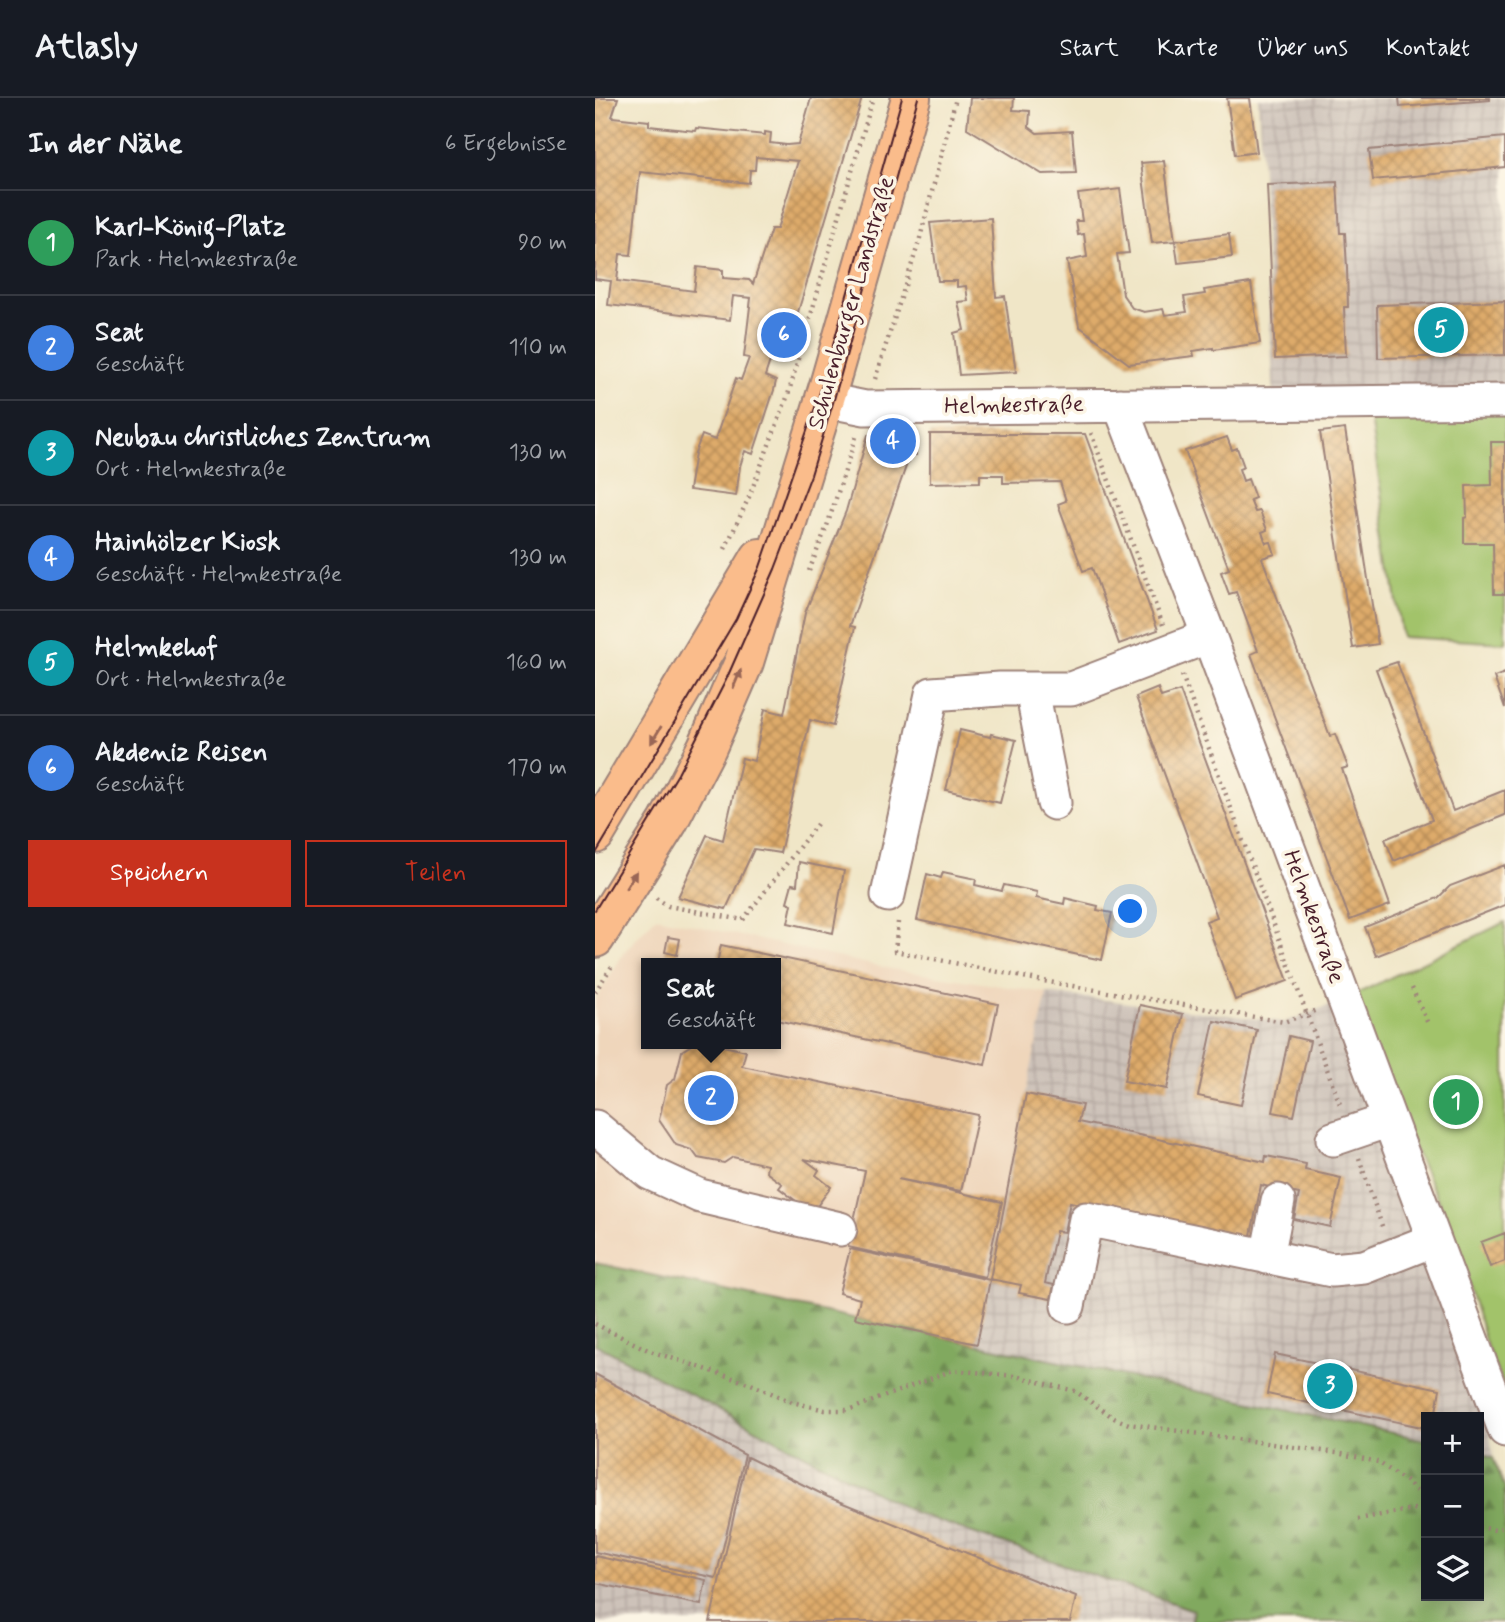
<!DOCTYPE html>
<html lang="de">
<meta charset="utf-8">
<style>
body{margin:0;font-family:Mynerve,sans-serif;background:#242831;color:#f1f3f6}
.controls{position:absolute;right:21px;bottom:21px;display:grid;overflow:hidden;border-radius:0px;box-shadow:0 4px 18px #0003}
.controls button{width:63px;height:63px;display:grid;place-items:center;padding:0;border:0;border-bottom:2px solid #363941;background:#171b24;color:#f1f3f6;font:35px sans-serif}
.you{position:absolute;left:536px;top:814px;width:24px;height:24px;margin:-18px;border:5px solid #fff;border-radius:50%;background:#1a73e8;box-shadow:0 0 0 10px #1a73e833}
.badge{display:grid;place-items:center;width:46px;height:46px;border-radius:50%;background:#c8321e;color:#fff;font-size:23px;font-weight:700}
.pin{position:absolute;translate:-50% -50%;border:4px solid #fff;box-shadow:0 2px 7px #0006}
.popup{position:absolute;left:46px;top:860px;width:140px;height:91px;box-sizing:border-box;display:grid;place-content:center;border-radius:0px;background:#171b24;filter:drop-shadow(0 2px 5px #0005);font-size:23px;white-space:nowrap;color:#9ea1a6}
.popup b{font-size:26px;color:#f1f3f6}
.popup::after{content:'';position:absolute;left:50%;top:100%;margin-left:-14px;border:14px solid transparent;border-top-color:#171b24}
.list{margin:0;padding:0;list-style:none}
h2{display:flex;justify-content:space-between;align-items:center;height:91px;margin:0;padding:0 28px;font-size:30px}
h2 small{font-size:23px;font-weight:400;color:#9ea1a6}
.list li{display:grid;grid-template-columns:46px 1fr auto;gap:21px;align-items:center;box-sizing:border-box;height:105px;padding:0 28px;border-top:2px solid #363941}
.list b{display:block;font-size:26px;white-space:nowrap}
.list p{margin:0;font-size:23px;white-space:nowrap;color:#9ea1a6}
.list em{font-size:23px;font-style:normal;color:#9ea1a6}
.actions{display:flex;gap:14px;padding:21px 28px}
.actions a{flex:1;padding:16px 0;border:2px solid #c8321e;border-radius:0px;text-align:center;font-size:24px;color:#c8321e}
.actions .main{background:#c8321e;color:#fff}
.icon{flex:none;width:38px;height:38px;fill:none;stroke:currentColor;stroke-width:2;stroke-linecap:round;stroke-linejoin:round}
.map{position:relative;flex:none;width:910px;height:1524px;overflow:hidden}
header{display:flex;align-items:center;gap:42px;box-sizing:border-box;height:98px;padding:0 35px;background:#171b24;border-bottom:2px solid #363941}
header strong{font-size:33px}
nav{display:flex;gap:38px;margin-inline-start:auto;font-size:24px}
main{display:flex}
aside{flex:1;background:#171b24}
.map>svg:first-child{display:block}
</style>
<header>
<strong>Atlasly</strong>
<nav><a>Start</a><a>Karte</a><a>Über uns</a><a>Kontakt</a></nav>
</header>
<main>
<aside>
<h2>In der Nähe<small>6 Ergebnisse</small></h2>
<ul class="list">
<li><span class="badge" style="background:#2e9e5b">1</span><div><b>Karl-König-Platz</b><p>Park · Helmkestraße</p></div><em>90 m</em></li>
<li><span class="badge" style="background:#3f7fe0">2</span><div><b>Seat</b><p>Geschäft</p></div><em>110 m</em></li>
<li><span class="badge" style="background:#0f9aa8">3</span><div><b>Neubau christliches Zentrum</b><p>Ort · Helmkestraße</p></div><em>130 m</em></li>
<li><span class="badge" style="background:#3f7fe0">4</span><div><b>Hainhölzer Kiosk</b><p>Geschäft · Helmkestraße</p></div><em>130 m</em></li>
<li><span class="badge" style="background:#0f9aa8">5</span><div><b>Helmkehof</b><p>Ort · Helmkestraße</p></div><em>160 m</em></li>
<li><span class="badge" style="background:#3f7fe0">6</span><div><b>Akdeniz Reisen</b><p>Geschäft</p></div><em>170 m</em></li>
</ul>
<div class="actions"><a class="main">Speichern</a><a>Teilen</a></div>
</aside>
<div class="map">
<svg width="910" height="1524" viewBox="0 0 910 1524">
<defs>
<pattern id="industrial-grid" width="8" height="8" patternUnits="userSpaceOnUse" patternTransform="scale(1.75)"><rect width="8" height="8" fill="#cdc2b9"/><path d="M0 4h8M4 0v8" fill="none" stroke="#b2a69f"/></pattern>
<pattern id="forest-firs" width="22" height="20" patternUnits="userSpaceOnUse" patternTransform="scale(1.75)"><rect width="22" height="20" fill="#81a95f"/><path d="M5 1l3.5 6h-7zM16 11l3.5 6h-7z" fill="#6c894f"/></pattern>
<pattern id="building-cross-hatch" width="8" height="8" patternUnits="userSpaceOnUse" patternTransform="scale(1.75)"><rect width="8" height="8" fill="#deab6a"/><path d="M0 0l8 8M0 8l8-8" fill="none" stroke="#b68b57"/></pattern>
</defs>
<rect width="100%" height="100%" fill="#fcf5e5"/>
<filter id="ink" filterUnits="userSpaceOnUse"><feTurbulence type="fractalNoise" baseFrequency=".0143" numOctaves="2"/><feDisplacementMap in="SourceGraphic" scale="14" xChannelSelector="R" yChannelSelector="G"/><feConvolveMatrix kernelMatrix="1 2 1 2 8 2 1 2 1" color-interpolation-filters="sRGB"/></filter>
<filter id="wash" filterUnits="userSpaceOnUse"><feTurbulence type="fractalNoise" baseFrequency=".00686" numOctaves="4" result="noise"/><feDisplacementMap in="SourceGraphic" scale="28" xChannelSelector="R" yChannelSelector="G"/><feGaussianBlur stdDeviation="1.57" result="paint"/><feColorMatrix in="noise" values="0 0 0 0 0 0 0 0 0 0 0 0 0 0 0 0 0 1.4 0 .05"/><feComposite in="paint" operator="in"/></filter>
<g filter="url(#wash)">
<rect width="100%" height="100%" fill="#f0e6c7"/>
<!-- built -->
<path fill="#efd6bb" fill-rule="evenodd" d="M61,819L296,871L452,895L392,1180L395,1182L382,1246L0,1165V903L29,854ZM51,865H181V946H51Z"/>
<!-- industrial -->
<path fill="url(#industrial-grid)" d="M663,0H910V303L679,302Z
M452,895L689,924L749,902L886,1270L898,1360L884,1355V1319H831V1342L382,1246L395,1182L392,1180Z
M0,1246L318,1414L598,1512L596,1524H0Z"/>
<!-- forest -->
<path fill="url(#forest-firs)" stroke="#666445" stroke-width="2" d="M0,1165L831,1342V1498H884V1355L898,1360L910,1390V1524H596L598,1512L318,1414L0,1246Z"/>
<!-- green -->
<path fill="#a2c36b" stroke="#76714b" stroke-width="2" d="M910,303V545L807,539L773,306Z
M910,824V1293L892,1249L856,1129L749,902Z"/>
<g id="blocks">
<!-- building -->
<path fill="url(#building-cross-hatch)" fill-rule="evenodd" d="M0,0H23L17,19L54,23V28L100,33L101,30L170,37V34L176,35L175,45L192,47L203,46L216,0H267L188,264L175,263L170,278L181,283L179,292L158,356L150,353L145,368L141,398L94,392L100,355L107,337L120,342L141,280L146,282L154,260L149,259L156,200L138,198L135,222L13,207L16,183L0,181ZM161,59L203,63L182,131H176L158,186L154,182L128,180V172L102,169L99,193L22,183L25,156L36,157L45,74L154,85L155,72H160Z
M375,0H419L418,12L435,13L434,29L442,35L477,33L481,75L447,76L372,30Z
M632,0H655L662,54L640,57Z
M804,0H895V2L805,9Z
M910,39V69L778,82L774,52Z
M569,63L580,143L634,136L637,159L583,165L580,143L557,145L546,65Z
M742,84L745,135H750L752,170L753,209H749L751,258L680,261L672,87Z
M525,91L534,155L522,156L528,197L537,210L549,214L568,211L570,217L592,214L589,199L610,196L609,192L656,185L665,245L618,252V250L598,253L599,258L534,266L484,228L472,163L492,159L489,136L483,137L481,123H487L483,96Z
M396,120L401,199L410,198L421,274L364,277L359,235L369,232L363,204L373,203L371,188L362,189V183H343L335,125Z
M910,203V257L783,260L782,207Z
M750,331L783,546L758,550L725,334Z
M320,336L321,357H315L255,528L260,529L238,628L215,622L185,755L159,751L131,811L83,799L112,737L128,742L147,660L159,663L170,611L189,616L210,515L251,413L273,337Z
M335,336H490L563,532L524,546L497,470L488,473L463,406L471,403L465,384L408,385V377H385V384L335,385Z
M632,339L637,352L642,350L649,369L644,371L648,383L653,381L660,400L655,402L660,414L665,413L672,432L667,434L671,445L676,444L680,456L667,460L735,638L740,636L753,669L747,671L795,807L755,822L656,556L663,553L641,494L634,496L626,474L634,471L590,353Z
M896,344H910V496H899L898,445H869V420L872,419L871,388L897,387Z
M802,564L858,713L910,692V717L799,763L790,741L837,722L781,571Z
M910,575V610L899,579Z
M563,590L566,599L585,593L693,883L640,902L611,823L622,819L541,599Z
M365,632L395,639L396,636L421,642L405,705L351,692Z
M204,764L249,773L238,835L193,825L197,806L192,804L197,786L202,787Z
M910,767V807L781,858L770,829L843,800L855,788Z
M348,774L381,781L380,787L407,793L409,787L442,794L441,800L469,806L470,800L503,808L502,812L517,815L507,862L322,822L332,776L346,780Z
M73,839L85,841L82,857L70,854Z
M126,847L403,906L390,967L181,922V865H122Z
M545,907L588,916L572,991L529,983Z
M619,923L662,932L646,1007L603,998Z
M694,938L715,943L699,1018L678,1014Z
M98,946H119L151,953L147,968L383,1017L366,1093L303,1081L407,1104L390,1179L253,1149L270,1073L209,1061L224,1072L221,1077L236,1089L217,1115L184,1090L187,1086L171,1074L172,1067L138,1059L129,1065L103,1060L97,1052L81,1047L64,1022L72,987L80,981L87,953Z
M431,996L487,1007L483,1024L670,1064L671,1058L711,1066L710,1072L746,1080L735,1129L699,1121L704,1096L666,1087L655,1142L475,1104L469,1134L461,1133L450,1185L459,1187L456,1201L424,1195L426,1187L395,1181Z
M910,1135V1163L895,1169L886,1144Z
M255,1151L395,1182L382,1246L260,1220L265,1201L244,1195Z
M680,1256L845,1291L840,1319H831V1330L672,1296Z
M0,1276L150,1357L121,1480L0,1454Z
M152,1359L233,1399L481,1499L475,1524H115Z
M0,1458L111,1482L106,1507L0,1485Z"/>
</g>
</g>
<g filter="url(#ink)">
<use href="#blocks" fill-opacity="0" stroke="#9d8279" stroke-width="2"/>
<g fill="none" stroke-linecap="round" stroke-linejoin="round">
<defs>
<path id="minor" d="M230,302L270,310L910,303
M525,307L614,538L910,1332
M437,592L459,705
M293,797L337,596L405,591H476L614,538
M0,1029L55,1075L105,1098L245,1131
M738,1041L794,1022
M672,1159L683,1103
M473,1208L491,1121L737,1172L769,1169L838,1142"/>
<path id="major" d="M0,736L165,460
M0,840L73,724L112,649L149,564L235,284L316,0"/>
</defs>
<!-- minor casing -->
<use href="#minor" stroke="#9d8279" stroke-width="37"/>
<!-- major casing -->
<use href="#major" stroke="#9d8279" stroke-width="42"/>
<!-- path -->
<path stroke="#9d8279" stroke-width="4.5" stroke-dasharray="2 5" stroke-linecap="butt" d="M280,281L324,144L361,0
M496,335L568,527
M130,451L154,399L193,297L278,0
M214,473L232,428L262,336
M587,577L746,1009
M61,800L73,808L148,822L222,726
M303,824L300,853L448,883L689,924L722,912
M817,890L834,928
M0,894L17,868
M764,1060L788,1131
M0,1226L55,1253L156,1286L197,1304L230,1312H254L358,1272L420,1278L480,1293L519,1320L534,1326L742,1355L783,1364L812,1384L831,1402
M763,1421L831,1409
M884,1429L900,1432L910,1429"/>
<!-- minor -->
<use href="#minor" stroke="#fff" stroke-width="33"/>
<!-- major -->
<use href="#major" stroke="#fabc8b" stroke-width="38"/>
<!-- tram -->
<path stroke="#4a1f2b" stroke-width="2" d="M0,757L141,521L165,469L223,301L307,0
M0,812L83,676L131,582L180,471L216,377L238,305L323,0"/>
</g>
<!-- one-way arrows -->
<defs><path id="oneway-solid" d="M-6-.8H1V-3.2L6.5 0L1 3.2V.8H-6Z" transform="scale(1.75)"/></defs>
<g fill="#996656">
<use href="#oneway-solid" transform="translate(142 581) rotate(-67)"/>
<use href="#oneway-solid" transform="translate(61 637) rotate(121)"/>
<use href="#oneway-solid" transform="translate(36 782) rotate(-58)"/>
</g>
</g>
<g text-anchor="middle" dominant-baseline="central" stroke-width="7" stroke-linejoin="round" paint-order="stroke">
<!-- street labels -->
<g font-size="23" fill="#4a1f2b" stroke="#fcf5e5">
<text transform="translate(257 205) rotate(-74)">Schulenburger Landstraße</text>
<text transform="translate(419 308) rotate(-1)">Helmkestraße</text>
<text transform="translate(718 819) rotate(70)">Helmkestraße</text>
</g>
</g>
</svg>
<div class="controls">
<button>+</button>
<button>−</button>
<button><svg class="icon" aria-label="layers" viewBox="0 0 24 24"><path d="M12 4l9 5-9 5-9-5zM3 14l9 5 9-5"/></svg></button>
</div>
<div class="you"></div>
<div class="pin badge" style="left:861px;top:1004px;background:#2e9e5b">1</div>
<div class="pin badge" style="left:116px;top:1000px;background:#3f7fe0">2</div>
<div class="popup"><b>Seat</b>Geschäft</div>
<div class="pin badge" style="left:735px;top:1288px;background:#0f9aa8">3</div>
<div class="pin badge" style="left:298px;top:343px;background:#3f7fe0">4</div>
<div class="pin badge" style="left:846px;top:232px;background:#0f9aa8">5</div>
<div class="pin badge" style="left:189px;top:237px;background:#3f7fe0">6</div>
</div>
</main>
